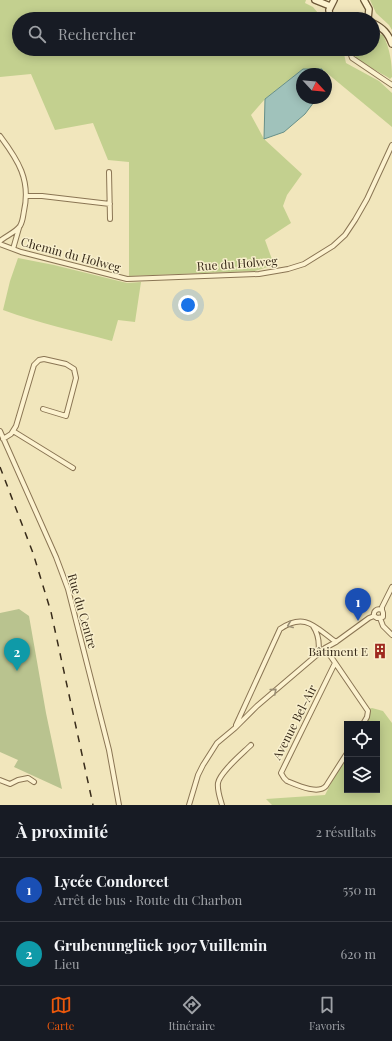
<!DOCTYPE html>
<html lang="fr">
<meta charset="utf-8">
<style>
body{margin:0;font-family:"Playfair Display",serif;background:#242831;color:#f1f3f6}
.controls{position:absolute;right:12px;bottom:12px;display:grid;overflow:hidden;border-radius:0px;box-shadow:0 2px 10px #0003}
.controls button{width:36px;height:36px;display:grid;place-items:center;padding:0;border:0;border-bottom:1px solid #363941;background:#171b24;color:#f1f3f6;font:20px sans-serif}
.compass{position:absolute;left:296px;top:68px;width:36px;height:36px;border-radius:50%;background:#171b24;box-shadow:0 2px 10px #0003;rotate:116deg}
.you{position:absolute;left:188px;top:305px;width:14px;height:14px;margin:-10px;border:3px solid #fff;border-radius:50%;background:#1a73e8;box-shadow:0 0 0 6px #1a73e833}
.badge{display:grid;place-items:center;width:26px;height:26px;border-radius:50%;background:#ea580c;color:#fff;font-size:13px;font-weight:700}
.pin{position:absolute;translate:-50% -33px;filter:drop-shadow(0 1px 2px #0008)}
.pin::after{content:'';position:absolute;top:21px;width:14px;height:12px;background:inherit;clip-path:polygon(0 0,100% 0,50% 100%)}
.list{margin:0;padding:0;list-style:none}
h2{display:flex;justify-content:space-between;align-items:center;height:52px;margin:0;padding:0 16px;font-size:17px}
h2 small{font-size:13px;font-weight:400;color:#9ea1a6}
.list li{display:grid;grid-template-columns:26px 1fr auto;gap:12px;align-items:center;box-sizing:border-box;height:64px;padding:0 16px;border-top:1px solid #363941}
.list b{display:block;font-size:15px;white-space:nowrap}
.list p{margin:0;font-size:13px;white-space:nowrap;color:#9ea1a6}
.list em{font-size:13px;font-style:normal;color:#9ea1a6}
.icon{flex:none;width:22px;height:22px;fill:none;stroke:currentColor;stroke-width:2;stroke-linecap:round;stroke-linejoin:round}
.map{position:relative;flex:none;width:392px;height:805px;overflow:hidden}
.search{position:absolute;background:#171b24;box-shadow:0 2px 10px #0003;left:12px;right:12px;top:12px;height:44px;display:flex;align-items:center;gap:10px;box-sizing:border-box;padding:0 14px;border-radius:22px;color:#9ea1a6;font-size:15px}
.sheet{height:180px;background:#171b24}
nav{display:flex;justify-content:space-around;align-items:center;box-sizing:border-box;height:56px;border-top:1px solid #363941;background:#171b24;font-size:11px;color:#9ea1a6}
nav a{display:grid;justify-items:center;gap:2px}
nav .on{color:#ea580c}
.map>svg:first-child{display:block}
</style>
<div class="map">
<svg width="392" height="805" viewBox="0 0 392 805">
<rect width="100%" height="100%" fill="#f1e6bc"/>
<!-- green -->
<path fill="#c3d08f" d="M0,0H306L305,3L313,7L323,19H19V49H343L346,63L379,81L392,93V127L322,69H303L265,99L251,115L264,139L302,174L287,195L283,206L291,223L265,240L274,265L255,271L129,276V162L108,160L93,123L55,130L31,74L0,77Z
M370,0H392V30L389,25L376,13Z
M373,32L383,35C390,49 392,62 392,77L390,79C382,73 360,63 356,58C353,56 353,52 353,49H373Z
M18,258L54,265L127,283L141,282L135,322L118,320L112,341C75,331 39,323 3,310L10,281Z
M372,708L383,711L392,723V805H272L266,799L325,795L347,752V790H377V724H361L368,709Z"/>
<!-- cemetery -->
<path fill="#b9c38f" d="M19,609L29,616L46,713L62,789L14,767L18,760L0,752V613Z"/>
<!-- water -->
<path fill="#a0c2bb" stroke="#679089" d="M303,69H322L324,74H302V98H317L305,114L284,132L264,139L265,99Z"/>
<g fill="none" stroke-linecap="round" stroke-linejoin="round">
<defs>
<path id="street" d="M349,49L352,58L392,85
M0,136C18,160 31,180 24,211C23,216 23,221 20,226C16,232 6,236 0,241
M109,172L110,219
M27,196H42L110,204
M0,244L21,252L127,279L259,274L288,269L304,264L333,246L345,235L355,220L367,199L392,145
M13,249L19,228
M0,431L56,557L68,589L109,750L119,805
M13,431L73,468
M3,439L11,434L16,426L34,365L39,360L44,359L66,364L74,369L76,378L66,416L43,409
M374,616L377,618L383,617V613L382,610V607L392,587
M374,616C373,611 377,608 382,610
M380,618L383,626L392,635
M313,626C319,635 320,643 318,654
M325,648L368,711L367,717L363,724
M335,663L281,773L284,778L287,781C297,785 318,795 326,786L347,753
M236,725L280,629C305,612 315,627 336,642
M0,780L10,784L18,780L28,778L34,782
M189,805L198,775L203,765L217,743L235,728L257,706L325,648L336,642L369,618L374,616
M222,805C220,798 217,790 218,783C220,772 243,753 251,745"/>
<path id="secondary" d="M315,0L330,6
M364,0L369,9L368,19
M330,19L329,10L334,0
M373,23C383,28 388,33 392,44"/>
</defs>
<!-- street casing -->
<use href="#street" stroke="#8a7554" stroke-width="6"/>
<!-- secondary casing -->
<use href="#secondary" stroke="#6b5637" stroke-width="8"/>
<!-- street -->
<use href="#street" stroke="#fcf2cf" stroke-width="4"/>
<!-- secondary -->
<use href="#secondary" stroke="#fcf2cf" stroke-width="5.5"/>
<!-- rail -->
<path stroke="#382b1a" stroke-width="1.5" stroke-dasharray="7 7" stroke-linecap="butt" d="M0,467L33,553L51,612L93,805"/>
</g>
<!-- one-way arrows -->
<defs><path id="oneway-chevron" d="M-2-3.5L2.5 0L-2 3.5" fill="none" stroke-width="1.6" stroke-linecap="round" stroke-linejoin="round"/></defs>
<g stroke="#9a8e74">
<use href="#oneway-chevron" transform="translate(290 625) rotate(158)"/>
<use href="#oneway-chevron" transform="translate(274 691) rotate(-40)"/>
</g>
<!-- icons -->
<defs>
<symbol id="building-bare" viewBox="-9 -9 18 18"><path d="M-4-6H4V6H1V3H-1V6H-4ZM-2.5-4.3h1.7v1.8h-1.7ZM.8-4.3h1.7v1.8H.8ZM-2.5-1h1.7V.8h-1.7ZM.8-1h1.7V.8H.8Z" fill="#9e291f" stroke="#f8efcc" stroke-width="2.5" paint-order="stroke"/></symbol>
</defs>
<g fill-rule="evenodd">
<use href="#building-bare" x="369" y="640" width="22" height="22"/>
</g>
<g text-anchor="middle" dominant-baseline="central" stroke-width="3" stroke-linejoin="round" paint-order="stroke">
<!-- street labels -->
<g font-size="12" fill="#382b1a" stroke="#f8efcc">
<text transform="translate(71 254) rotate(15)">Chemin du Holweg</text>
<text transform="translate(237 263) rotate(-4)">Rue du Holweg</text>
<text transform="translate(83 611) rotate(74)">Rue du Centre</text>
<text transform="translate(294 722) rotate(-63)">Avenue Bel-Air</text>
</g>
<!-- poi labels -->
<g font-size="12" fill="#382b1a" stroke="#f8efcc" text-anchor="end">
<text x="368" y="651">Bâtiment E</text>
</g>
</g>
</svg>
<div class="controls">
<button><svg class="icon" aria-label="locate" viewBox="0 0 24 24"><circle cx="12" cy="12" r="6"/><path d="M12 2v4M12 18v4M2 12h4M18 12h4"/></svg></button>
<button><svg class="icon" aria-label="layers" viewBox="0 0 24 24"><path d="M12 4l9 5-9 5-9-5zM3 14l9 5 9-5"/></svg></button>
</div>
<svg class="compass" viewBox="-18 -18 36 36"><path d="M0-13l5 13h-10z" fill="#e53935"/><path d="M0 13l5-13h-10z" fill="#9ea1a6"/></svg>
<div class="you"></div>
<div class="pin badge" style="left:358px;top:621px;background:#1a4fb4">1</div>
<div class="pin badge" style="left:17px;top:671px;background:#0f9aa8">2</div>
<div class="search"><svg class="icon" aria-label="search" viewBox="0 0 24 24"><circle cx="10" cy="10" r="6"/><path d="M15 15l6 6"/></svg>Rechercher</div>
</div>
<section class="sheet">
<h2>À proximité<small>2 résultats</small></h2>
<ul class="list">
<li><span class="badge" style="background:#1a4fb4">1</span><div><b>Lycée Condorcet</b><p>Arrêt de bus · Route du Charbon</p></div><em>550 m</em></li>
<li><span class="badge" style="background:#0f9aa8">2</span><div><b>Grubenunglück 1907 Vuillemin</b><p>Lieu</p></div><em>620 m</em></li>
</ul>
</section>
<nav>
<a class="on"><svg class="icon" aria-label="map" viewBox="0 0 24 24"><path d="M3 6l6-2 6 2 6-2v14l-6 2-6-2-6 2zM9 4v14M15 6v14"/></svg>Carte</a>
<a><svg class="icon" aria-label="directions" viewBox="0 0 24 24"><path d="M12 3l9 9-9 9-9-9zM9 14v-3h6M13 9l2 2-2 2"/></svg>Itinéraire</a>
<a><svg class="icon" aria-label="saved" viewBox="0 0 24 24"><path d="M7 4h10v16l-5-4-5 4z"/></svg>Favoris</a>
</nav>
